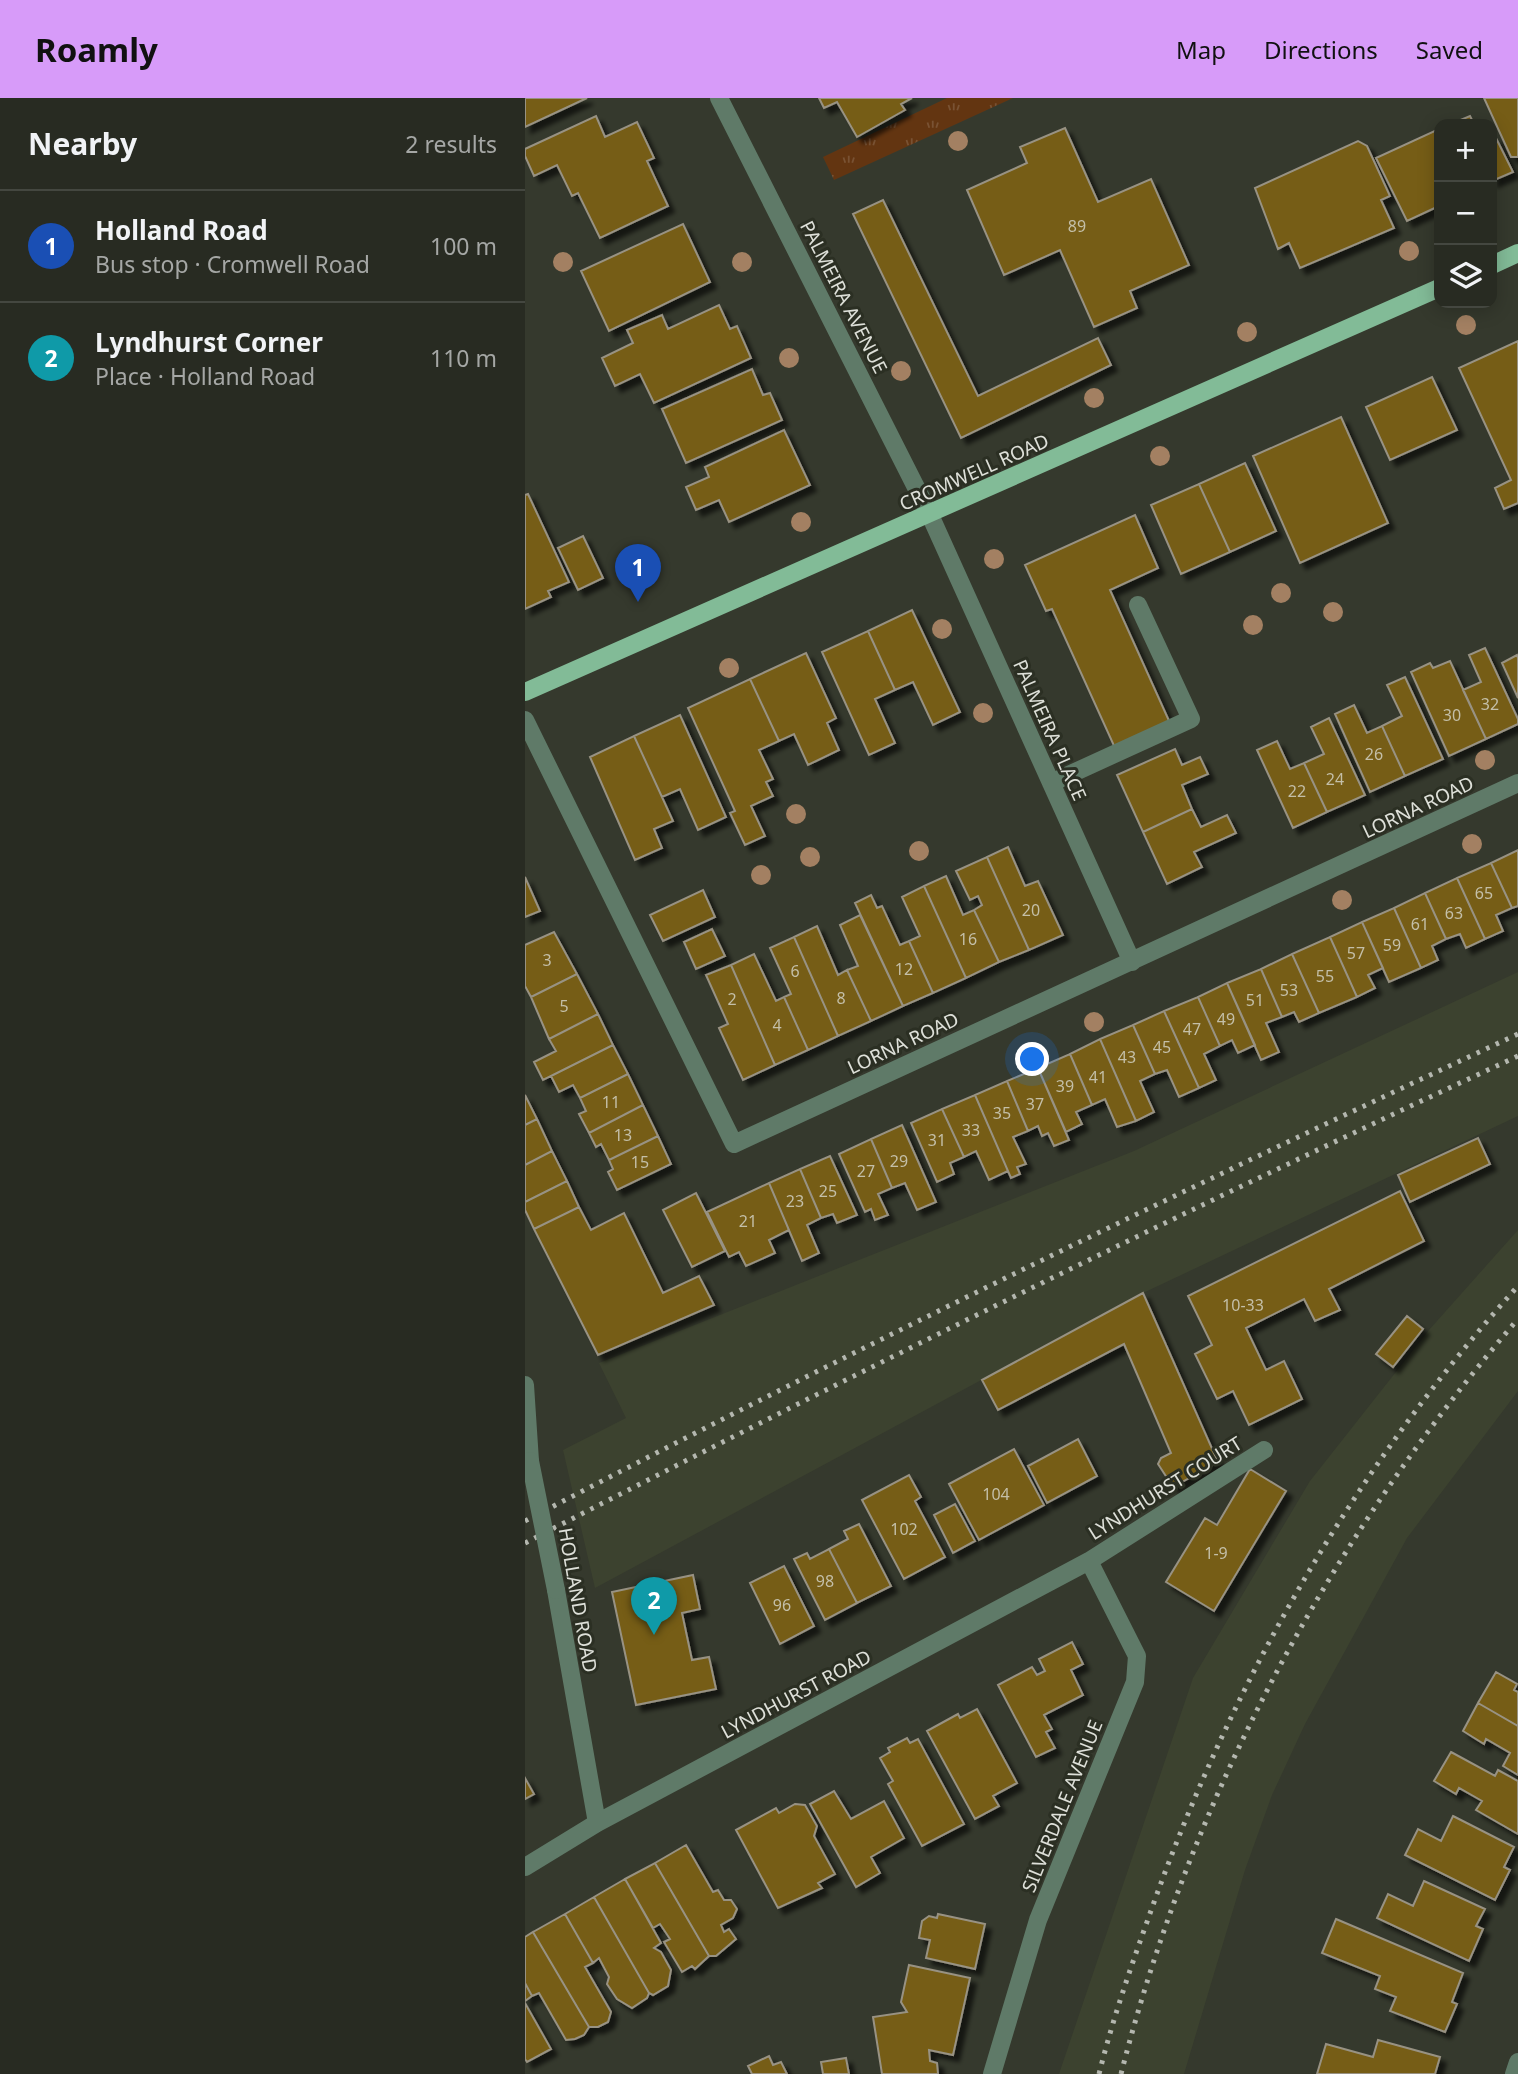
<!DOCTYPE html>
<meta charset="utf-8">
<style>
body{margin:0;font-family:"Noto Sans",sans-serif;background:#30332a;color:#f1f3f6}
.controls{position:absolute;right:21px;top:21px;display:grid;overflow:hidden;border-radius:14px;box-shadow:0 4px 18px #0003}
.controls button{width:63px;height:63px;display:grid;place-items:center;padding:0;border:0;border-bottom:2px solid #444740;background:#282b22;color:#f1f3f6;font:35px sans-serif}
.you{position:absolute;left:508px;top:962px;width:24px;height:24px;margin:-18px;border:5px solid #fff;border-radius:50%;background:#1a73e8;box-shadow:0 0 0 10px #1a73e833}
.badge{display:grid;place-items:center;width:46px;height:46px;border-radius:50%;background:#d79bf9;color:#fff;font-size:23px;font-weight:700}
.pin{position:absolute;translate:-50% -58px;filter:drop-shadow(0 2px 4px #0008)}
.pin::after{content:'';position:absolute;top:37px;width:24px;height:21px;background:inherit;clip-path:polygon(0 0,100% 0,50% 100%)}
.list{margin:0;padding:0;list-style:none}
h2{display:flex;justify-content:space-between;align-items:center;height:91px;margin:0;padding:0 28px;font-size:30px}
h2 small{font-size:23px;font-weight:400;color:#a5a7a5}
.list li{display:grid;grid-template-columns:46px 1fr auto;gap:21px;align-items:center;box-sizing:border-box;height:112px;padding:0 28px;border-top:2px solid #444740}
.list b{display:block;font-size:26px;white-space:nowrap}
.list p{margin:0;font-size:23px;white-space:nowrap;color:#a5a7a5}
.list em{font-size:23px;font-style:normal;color:#a5a7a5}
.icon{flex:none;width:38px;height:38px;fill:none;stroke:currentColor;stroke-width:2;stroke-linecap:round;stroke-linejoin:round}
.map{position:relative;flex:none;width:993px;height:1976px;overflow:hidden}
header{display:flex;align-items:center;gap:42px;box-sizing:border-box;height:98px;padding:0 35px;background:#d79bf9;color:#111}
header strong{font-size:33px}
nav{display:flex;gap:38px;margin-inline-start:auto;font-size:24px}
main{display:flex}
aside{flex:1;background:#282b22}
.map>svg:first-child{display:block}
</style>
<header>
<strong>Roamly</strong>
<nav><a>Map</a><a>Directions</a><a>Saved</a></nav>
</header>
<main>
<aside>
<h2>Nearby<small>2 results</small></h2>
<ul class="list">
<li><span class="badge" style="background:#1a4fb4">1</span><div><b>Holland Road</b><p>Bus stop · Cromwell Road</p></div><em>100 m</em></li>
<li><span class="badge" style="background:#0f9aa8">2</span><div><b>Lyndhurst Corner</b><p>Place · Holland Road</p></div><em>110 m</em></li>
</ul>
</aside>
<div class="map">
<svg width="993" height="1976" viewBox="0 0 993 1976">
<defs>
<pattern id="park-tufts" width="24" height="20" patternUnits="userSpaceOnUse" patternTransform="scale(1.75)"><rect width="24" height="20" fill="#633511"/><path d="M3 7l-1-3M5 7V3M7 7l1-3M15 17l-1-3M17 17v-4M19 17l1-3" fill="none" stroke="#795233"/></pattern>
<filter id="shadow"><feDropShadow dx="6" dy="6" stdDeviation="2" flood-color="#0009"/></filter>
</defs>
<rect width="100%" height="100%" fill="#35392d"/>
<!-- built -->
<path fill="#3c422f" d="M993,874V1018L618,1195L70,1490L38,1352L101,1320L74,1265L609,1053Z
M993,1132V1293L882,1440L780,1626L747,1697L720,1772L659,1976H534L668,1580L785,1383L904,1232Z"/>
<!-- park -->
<path fill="url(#park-tufts)" d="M422,0H488L309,82L298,59Z"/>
<!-- building -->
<path fill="#765d14" stroke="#989283" stroke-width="2" filter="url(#shadow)" d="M0,0H62L0,29Z
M294,0H387L376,6L380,12L332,39L312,4L299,10Z
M959,0H993V59H986Z
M71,18L80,39L112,24L129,60L122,63L143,108L75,140L53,95L47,98L32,67L9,78L0,58V51Z
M945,18L949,26H926Z
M540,30L573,104L626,81L664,167L605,193L612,210L569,229L535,152L479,177L442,92L502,65L495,49Z
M914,31V108L882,123L851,60Z
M971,40L988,74L967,83V41Z
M833,43L842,48L865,98L856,102L869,130L775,170L764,145L753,151L730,90Z
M358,102L453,298L573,240L586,267L436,340L328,116Z
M158,126L185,184L84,233L56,173Z
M194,207L205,231L212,228L226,260L129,305L115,276L90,288L77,260L108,245L102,232L137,217L143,231Z
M993,243V405L979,411L970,390L986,382L934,270Z
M227,271L238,297L245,295L257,322L161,365L137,311Z
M907,279L932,332L865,362L841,309Z
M816,319L863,425L775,465L728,358Z
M259,332L285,387L204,424L194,402L171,412L161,389L184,379L180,369Z
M720,365L751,433L705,454L674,386Z
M674,386L705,454L656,476L626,407Z
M3,396L44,484L23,493L26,499L0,511V397Z
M610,417L633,470L585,492L645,625L590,650L527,511L521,513L500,467Z
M58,438L78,480L53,492L33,450Z
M387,512L435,614L408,627L388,584L370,592L343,533Z
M343,533L370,592L350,601L370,645L344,657L297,554Z
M960,550L993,621V626L961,641L938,592L956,584L944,557Z
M281,555L311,620L302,625L314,652L283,667L269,636L254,643L225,581Z
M992,557L993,560V600L977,565Z
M925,563L961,641L924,658L886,574L905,565L908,570Z
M880,579L918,661L880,678L857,628L877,618L862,587Z
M225,581L254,643L234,652L248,681L241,684L248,698L226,708L240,738L220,747L205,715L210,713L163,610Z
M829,607L842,635L857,628L880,678L845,694L810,616Z
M155,617L201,719L173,732L155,691L137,699L109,638Z
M804,620L840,697L802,714L779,665L799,656L786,629Z
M109,638L148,723L129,731L137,750L110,762L65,659Z
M752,643L765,671L779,665L802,714L768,730L732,652Z
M650,651L657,667L675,659L683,676L657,687L667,711L618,734L592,677Z
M667,711L676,729L702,717L711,735L669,754L677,769L642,786L618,734Z
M483,749L500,788L513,783L538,837L504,852L462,759Z
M993,752V808L987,810L966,765Z
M462,759L504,852L474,864L449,812L457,807L453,798L445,802L431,773Z
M966,765L987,810L971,817L978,833L960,841L932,780Z
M421,778L438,817L449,812L474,864L441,880L399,788Z
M0,779L15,813L0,819Z
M932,780L960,841L941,850L935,836L921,841L900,795Z
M399,788L441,880L408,895L384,843L395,838L377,799Z
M178,792L190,819L138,843L125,817Z
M900,795L921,841L907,848L913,862L896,870L869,810Z
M346,797L352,810L357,808L375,847L384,843L408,895L378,908L330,805Z
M869,810L896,870L864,884L837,824Z
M335,817L378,908L346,923L322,872L333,868L315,827Z
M837,824L858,870L843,877L850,890L832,899L805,839Z
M292,828L313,877L322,872L346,923L313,938L269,839Z
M187,831L200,858L171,871L159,844Z
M29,834L52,876L6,899L0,888V847Z
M269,839L313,938L283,952L259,899L266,896L245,850Z
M805,839L832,899L794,915L767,856Z
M229,856L251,903L259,899L283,952L250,967L206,867Z
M767,856L794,915L774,924L769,914L757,919L736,871Z
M206,867L250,967L218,982L194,930L203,926L181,877Z
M736,871L757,919L741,925L754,954L736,962L702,885Z
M52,876L73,916L24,941L6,899Z
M702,885L730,947L713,955L707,942L695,948L673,899Z
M673,899L695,948L679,956L691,982L674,990L639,913Z
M639,913L674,990L654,999L642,972L630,976L608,927Z
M73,916L88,947L18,982L9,964L31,953L24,941Z
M608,927L630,976L615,983L629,1014L611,1023L575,941Z
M575,941L611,1023L592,1029L580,1001L567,1007L545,956Z
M88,947L103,976L55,1000L48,987L34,994L26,978Z
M545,956L567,1007L551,1014L557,1026L541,1034L513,970Z
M513,970L544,1042L529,1048L523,1035L517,1038L513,1028L503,1033L482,983Z
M103,976L118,1007L64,1035L54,1016L61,1013L55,1000Z
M482,983L503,1033L488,1039L501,1066L492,1069L495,1076L486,1080L450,997Z
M0,997L12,1021L0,1027Z
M450,997L483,1073L464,1082L451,1053L439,1059L417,1011Z
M118,1007L133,1038L84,1062L76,1046L71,1049L64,1035Z
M417,1011L439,1059L425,1065L429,1076L412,1084L386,1025Z
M12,1021L27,1053L0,1067V1027Z
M377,1027L411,1104L392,1112L380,1085L367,1090L346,1041Z
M133,1038L146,1066L92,1092L83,1074L88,1071L84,1062Z
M953,1040L965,1066L885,1104L873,1077Z
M346,1041L367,1090L353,1096L363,1117L350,1122L346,1111L340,1114L314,1056Z
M27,1053L42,1083L0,1104V1067Z
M305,1058L332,1117L312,1125L308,1116L296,1120L275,1071Z
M275,1071L296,1120L282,1127L294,1155L277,1163L244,1085Z
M42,1083L54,1109L9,1131L0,1112V1104Z
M244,1085L264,1132L244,1142L250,1155L221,1168L214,1154L204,1159L182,1114Z
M875,1093L899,1143L804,1191L815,1212L790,1223L779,1201L721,1230L741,1272L759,1263L777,1301L724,1327L708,1293L692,1301L670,1256L687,1247L663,1198Z
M171,1095L200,1153L167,1169L138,1112Z
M54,1109L66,1132L99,1115L138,1195L174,1178L189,1207L73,1257L9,1131Z
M618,1195L693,1364L648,1389L633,1366L636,1360L646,1355L599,1246L473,1312L457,1282Z
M882,1218L898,1231L868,1269L851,1256Z
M553,1341L572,1378L522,1405L503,1368Z
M489,1351L519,1407L454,1442L424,1386Z
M725,1371L761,1393L689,1513L641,1484L680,1420L692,1427Z
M384,1377L396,1399L390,1403L420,1459L379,1481L337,1402Z
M430,1406L450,1443L428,1455L409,1417Z
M334,1426L366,1488L332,1505L304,1451L323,1441L319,1433Z
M304,1451L332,1505L300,1522L269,1461L282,1455L285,1461Z
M259,1468L289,1528L255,1546L225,1485Z
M168,1477L175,1511L157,1515L167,1562L184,1559L191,1591L111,1607L87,1494Z
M547,1544L558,1566L546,1572L558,1597L519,1617L527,1631L521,1634L530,1650L511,1659L473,1587L507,1569L512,1577L520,1573L514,1561Z
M971,1574L992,1586L989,1592L993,1594V1628L953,1605Z
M953,1605L993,1628V1677L978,1668L985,1655L961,1641L959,1646L938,1633Z
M452,1611L492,1685L468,1698L474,1708L450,1721L402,1633L433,1616L435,1620Z
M382,1640L385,1645L393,1641L439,1726L397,1748L363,1686L368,1683L355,1660L365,1654L363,1650Z
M926,1654L970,1678L973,1672L993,1683V1736L951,1712L957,1703L934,1690L931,1696L909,1683Z
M0,1680L9,1696L0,1701Z
M309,1693L326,1721L359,1703L379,1740L346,1759L355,1775L331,1789L285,1706Z
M270,1706L280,1707L292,1728L289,1738L310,1776L293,1785L297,1790L253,1810L211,1732L251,1710L254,1715Z
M928,1718L989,1749L979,1769L985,1772L970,1802L880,1757L893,1731L916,1743Z
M161,1747L188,1794L193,1792L199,1802H206L212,1811L208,1820L196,1827L199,1834L204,1831L211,1841L191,1858H184L130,1765Z
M130,1765L184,1858L170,1871L167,1868L157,1874L139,1844L145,1841L135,1826L128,1830L100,1781Z
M100,1781L136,1845L129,1850L136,1854L146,1872L143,1888L128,1897L124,1895L69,1799Z
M899,1783L960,1811L951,1828L958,1831L944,1863L852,1820L863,1796L888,1808Z
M69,1799L124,1895L122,1900L107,1910L92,1901L82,1886L84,1879L74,1860L68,1865L40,1816Z
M40,1816L68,1865L60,1869L86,1914L83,1924L73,1929H64L8,1834Z
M413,1816L460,1826L450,1871L401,1860L405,1842L394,1840L397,1823L404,1818L412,1820Z
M811,1821L938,1875L927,1904L932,1906L920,1934L865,1913L871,1899L850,1891L855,1878L797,1855Z
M8,1834L64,1929L59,1937L50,1941L41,1942L14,1895L7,1898L0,1885V1839Z
M384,1867L445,1880L428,1957L404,1952L405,1963L412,1965L413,1976H357L348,1919L382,1914L376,1904Z
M0,1885L7,1898L0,1903Z
M0,1905L26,1951L2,1964L0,1961Z
M853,1942L915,1959L910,1976H792L801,1946L848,1959Z
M244,1958L248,1967L256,1964L262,1976H227L223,1968Z
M321,1960L324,1976H298L296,1964Z"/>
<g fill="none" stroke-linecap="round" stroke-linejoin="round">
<!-- minor -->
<path stroke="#5f7a68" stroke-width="18" d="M194,0L405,417L607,864
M0,622L209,1046L993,685
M526,685L666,621L613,507
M0,1287L5,1363
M31,1492L72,1725
M0,1769L72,1725L564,1463L739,1352
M467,1976L513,1822L610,1584L612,1558L564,1463
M989,1976L993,1964"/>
<!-- major -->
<path stroke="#82bb97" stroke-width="18" d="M967,167L993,155
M0,594L914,190"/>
<!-- rail -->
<path stroke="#b4b7af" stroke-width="5" stroke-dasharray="3.5 7" stroke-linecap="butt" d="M0,1423C327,1252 659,1091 993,936
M0,1445C328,1276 658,1113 993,958
M574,1976C587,1924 604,1874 622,1824C703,1591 827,1372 993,1188
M596,1976C667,1697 806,1438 993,1221"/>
<!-- minor-bridge -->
<path stroke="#5f7a68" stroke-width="18" d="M5,1363L31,1492"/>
</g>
<!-- trees -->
<g fill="#a38062">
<circle cx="433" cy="43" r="10"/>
<circle cx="884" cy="153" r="10"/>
<circle cx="38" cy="164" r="10"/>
<circle cx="217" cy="164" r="10"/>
<circle cx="941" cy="227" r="10"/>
<circle cx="722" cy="234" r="10"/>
<circle cx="264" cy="260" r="10"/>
<circle cx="376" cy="273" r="10"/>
<circle cx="569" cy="300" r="10"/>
<circle cx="635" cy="358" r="10"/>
<circle cx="276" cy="424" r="10"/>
<circle cx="469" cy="461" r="10"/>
<circle cx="756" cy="495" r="10"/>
<circle cx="808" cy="514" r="10"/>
<circle cx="728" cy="527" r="10"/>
<circle cx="417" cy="531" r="10"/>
<circle cx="204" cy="570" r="10"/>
<circle cx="458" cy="615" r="10"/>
<circle cx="960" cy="662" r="10"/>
<circle cx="271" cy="716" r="10"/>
<circle cx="947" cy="746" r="10"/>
<circle cx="394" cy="753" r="10"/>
<circle cx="285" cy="759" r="10"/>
<circle cx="236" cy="777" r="10"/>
<circle cx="817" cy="802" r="10"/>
<circle cx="569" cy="924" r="10"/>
</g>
<g text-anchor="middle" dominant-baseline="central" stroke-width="6" stroke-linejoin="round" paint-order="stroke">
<!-- number labels -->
<g font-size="16" fill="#c4bfa8">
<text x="552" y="128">89</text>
<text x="965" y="606">32</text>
<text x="927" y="617">30</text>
<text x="849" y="656">26</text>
<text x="810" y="681">24</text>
<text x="772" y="693">22</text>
<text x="959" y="795">65</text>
<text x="506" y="812">20</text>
<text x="929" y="815">63</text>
<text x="895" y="826">61</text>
<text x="443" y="841">16</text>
<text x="867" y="847">59</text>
<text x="831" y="855">57</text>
<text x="22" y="862">3</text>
<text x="379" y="871">12</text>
<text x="270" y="873">6</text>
<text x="800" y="878">55</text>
<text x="764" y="892">53</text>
<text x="316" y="900">8</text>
<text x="207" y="901">2</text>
<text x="730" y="902">51</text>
<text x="39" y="908">5</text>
<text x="701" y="921">49</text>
<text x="252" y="927">4</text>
<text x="667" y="931">47</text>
<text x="637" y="949">45</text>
<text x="602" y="959">43</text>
<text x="573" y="979">41</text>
<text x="540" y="988">39</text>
<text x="86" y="1004">11</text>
<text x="510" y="1006">37</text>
<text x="477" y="1015">35</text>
<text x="446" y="1032">33</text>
<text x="98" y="1037">13</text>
<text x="412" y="1042">31</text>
<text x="374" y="1063">29</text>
<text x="115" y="1064">15</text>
<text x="341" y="1073">27</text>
<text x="303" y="1093">25</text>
<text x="270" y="1103">23</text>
<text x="223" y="1123">21</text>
<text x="718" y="1207">10-33</text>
<text x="471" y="1396">104</text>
<text x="379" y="1431">102</text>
<text x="691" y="1455">1-9</text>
<text x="300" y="1483">98</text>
<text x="257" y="1507">96</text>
</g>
<!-- street labels -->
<g font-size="19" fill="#dee0d9" stroke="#2b2f23">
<text transform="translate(319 199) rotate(63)">PALMEIRA AVENUE</text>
<text transform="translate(449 374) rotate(-24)">CROMWELL ROAD</text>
<text transform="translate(525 632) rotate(66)">PALMEIRA PLACE</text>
<text transform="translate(893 709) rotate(-25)">LORNA ROAD</text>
<text transform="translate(378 945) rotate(-25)">LORNA ROAD</text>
<text transform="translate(640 1390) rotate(-32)">LYNDHURST COURT</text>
<text transform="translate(53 1502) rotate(80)">HOLLAND ROAD</text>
<text transform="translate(271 1596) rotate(-28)">LYNDHURST ROAD</text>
<text transform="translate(537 1708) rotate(-68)">SILVERDALE AVENUE</text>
</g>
</g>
</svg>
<div class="controls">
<button>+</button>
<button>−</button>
<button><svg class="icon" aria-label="layers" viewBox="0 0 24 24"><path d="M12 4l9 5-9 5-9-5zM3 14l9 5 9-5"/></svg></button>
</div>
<div class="you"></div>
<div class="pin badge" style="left:113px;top:504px;background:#1a4fb4">1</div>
<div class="pin badge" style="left:129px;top:1537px;background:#0f9aa8">2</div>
</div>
</main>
